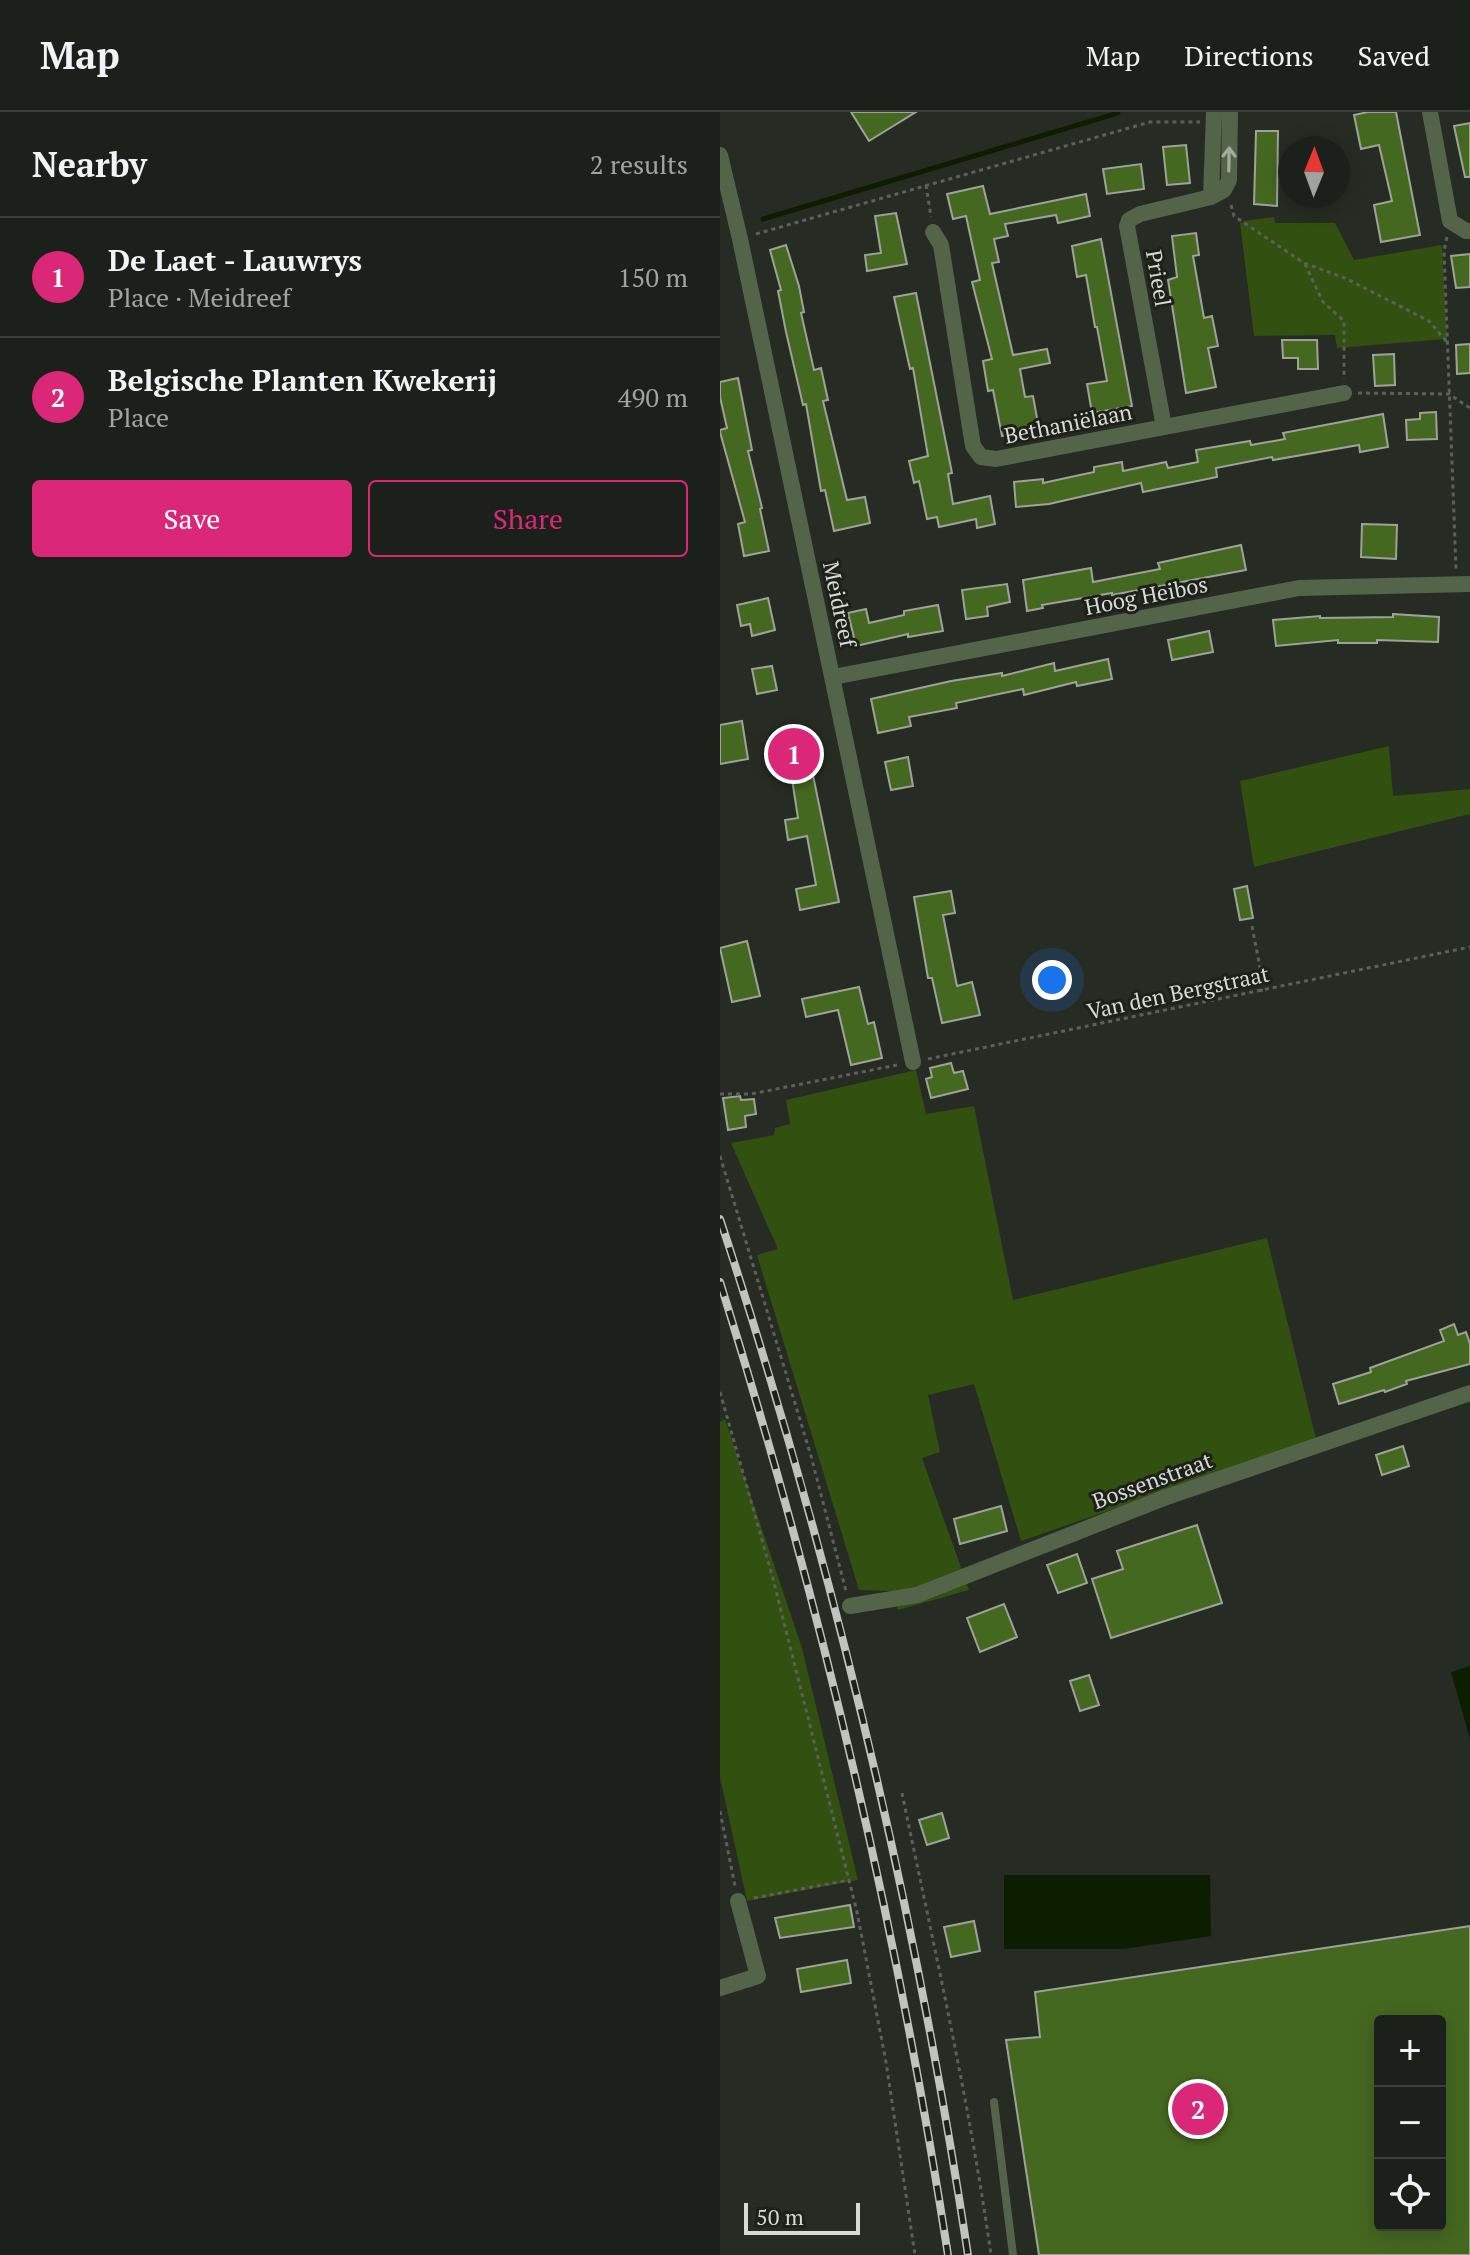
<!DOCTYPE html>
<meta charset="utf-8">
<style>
body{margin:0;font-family:"PT Serif",serif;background:#292d27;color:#f1f3f6}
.controls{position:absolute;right:24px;bottom:24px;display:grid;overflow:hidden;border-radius:8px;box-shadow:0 4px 20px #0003}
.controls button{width:72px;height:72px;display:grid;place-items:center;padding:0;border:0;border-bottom:2px solid #3a3e39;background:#1c201a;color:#f1f3f6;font:40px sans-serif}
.compass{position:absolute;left:558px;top:24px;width:72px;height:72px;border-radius:50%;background:#1c201a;box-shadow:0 4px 20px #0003;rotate:1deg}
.scale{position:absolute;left:24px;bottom:20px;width:116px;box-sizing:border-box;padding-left:8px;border:4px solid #d7dad5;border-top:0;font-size:22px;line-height:28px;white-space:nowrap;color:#d7dad5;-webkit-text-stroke:6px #1d211a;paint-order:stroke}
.you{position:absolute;left:332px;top:868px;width:28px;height:28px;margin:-20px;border:6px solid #fff;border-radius:50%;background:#1a73e8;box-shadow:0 0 0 12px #1a73e833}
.badge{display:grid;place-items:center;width:52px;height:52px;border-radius:50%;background:#db2777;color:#fff;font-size:26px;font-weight:700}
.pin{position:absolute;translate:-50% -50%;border:4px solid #fff;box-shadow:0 2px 8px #0006}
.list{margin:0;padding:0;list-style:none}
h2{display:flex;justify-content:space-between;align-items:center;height:104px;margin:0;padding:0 32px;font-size:34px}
h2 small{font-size:26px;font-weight:400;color:#a0a3a2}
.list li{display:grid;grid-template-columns:52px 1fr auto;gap:24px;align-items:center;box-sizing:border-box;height:120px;padding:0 32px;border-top:2px solid #3a3e39}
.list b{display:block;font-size:30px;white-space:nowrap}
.list p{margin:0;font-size:26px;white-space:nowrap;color:#a0a3a2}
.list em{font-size:26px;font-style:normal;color:#a0a3a2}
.actions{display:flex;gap:16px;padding:24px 32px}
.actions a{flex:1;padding:18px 0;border:2px solid #db2777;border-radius:8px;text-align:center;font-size:28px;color:#db2777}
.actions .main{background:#db2777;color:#fff}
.icon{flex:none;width:44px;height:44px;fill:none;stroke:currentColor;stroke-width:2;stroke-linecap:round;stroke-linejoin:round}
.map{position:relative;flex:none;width:750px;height:2143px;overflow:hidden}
header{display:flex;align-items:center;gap:48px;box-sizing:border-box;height:112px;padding:0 40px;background:#1c201a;border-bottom:2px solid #3a3e39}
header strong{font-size:38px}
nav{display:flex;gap:44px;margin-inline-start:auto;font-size:28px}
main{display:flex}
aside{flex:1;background:#1c201a}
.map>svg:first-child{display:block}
</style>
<header>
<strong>Map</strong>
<nav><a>Map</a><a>Directions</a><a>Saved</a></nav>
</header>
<main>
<aside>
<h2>Nearby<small>2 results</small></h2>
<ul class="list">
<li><span class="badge">1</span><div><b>De Laet - Lauwrys</b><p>Place · Meidreef</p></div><em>150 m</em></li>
<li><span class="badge">2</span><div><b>Belgische Planten Kwekerij</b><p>Place</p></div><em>490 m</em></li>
</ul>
<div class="actions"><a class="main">Save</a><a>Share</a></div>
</aside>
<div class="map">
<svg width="750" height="2143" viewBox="0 0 750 2143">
<rect width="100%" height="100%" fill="#262b23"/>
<!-- green -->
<path fill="#32500f" d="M554,105L555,111H615L634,148L722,133L727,227L617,236L615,223L534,224L520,111H523V109Z
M669,634L673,684L750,677V702L534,755L520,669Z
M196,958L206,1002L254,994L293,1188L547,1126L596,1327L301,1429L254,1272L208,1283L220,1340L202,1346L249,1478L178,1498L172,1479L139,1478L37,1143L58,1137L11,1031L54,1023L55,1016L70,1012L66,988Z
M5,1307L82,1536L138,1768L27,1789L0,1665V1310Z"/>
<!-- water -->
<path fill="#0d1e00" d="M750,1554V1627L731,1560Z
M284,1763H490L491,1824L403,1837H284Z"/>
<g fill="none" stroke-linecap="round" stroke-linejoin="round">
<!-- stream -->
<path stroke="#0d1e00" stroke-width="5" d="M43,107L398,1"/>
</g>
<!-- building -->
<path fill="#456820" stroke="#9ea39a" stroke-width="2" fill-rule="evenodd" d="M131,0H196L149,29Z
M648,0H676L700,123L661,130L654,93L672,89L659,33L641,37L634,3Z
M750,11V65H745L734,14Z
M536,19H558L557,94L534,92Z
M466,33L470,71L447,73L443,35Z
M421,52L424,77L387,82L383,57Z
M263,74L270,102L366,82L370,104L338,111L336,103L285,112L288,124L274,127L279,150L272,151L293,243L327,237L330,251L300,257L305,285L313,284L319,317L282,324L273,278L268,279L263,249L272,247L252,170L260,168L246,104L233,107L227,82Z
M176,101L187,152L147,159L145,143L161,141L155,104Z
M476,121L479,143L473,144L484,206L492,204L498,234L488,236L496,275L466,281L448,168L457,165L452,124Z
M381,127L412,294L372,301L367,272L387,269L377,215H375L366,163L357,165L352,134Z
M66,133L79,174L84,200L81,201L94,258L101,256L108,288L103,289L127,388L145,385L150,411L114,419L105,378L101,379L86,292L83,293L66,220L58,179L61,178L50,138Z
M750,142V175L736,176L731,144Z
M196,181L232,361L228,362L233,392L270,384L275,412L257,416L256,407L219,415L217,405L207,407L199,369L194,371L189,349L208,344L193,256L190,257L174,185Z
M562,228H597L598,257H578V246H563Z
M750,232V261L737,262L736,233Z
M674,242L675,273L655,274L653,243Z
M18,266L32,338L28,339L42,396L40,397L49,439L24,444L18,412L25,410L0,320V318L7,316L0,285V270Z
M716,300L717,327L687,328L686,308L700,307V301Z
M663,302L668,335L640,340L639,333L553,348L552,345L496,356L497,365L423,380L421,371L329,392L296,395L294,370L323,367V371L374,360V355L402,350L403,359L446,350L448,356L478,350L476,338L530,329L531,333L565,327L563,321Z
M642,412L677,413L676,447L641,445Z
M521,433L526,458L392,483V481L322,493L323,496L307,499L303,468L371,456L373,470L440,457L438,451Z
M287,472L290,490L267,495L268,504L246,507L242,478Z
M48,486L55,518L32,524L30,512L21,514L17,493Z
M218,493L223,519L188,525V522L136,534L128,501L146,497L149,511L184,503V499Z
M673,502L719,505L718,530L657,528V531H618V528L556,534L553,508L600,504V506L673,505Z
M489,519L493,540L452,548L448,528Z
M388,547L392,567L357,574L356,570L304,583L303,577L236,591L237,596L189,605L191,614L158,621L151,587L231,569L282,561V564L334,551L335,559Z
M52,554L57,578L37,582L32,557Z
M22,609L28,647L0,652V613Z
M86,629L119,790L80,798L76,777L96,773L87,724L68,728L65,708L78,706L70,654L62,656L57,635Z
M188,645L193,674L171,678L165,650Z
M527,774L533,806L520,808L514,777Z
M231,779L235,801L223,803L237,874L252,870L260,903L222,911L212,866H208L194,785Z
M27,829L40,884L12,890L0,836Z
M139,875L148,912L154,910L162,946L131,953L118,898L86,905L82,887Z
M231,951L234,961L243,959L248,977L211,986L206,967L212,965L210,956Z
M20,984L21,988L34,987L36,1002L25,1004L26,1015L8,1018L3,986Z
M734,1212L738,1223L746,1220L750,1232V1252L686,1269L687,1272L665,1280L664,1278L619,1292L613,1272L651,1260L650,1256L724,1229L720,1218Z
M683,1334L689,1354L662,1363L656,1343Z
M281,1394L287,1419L240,1432L234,1407Z
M477,1413L502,1491L391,1526L372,1467L403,1457L397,1439Z
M357,1442L367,1471L338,1481L327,1453Z
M284,1492L297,1525L260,1540L247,1506Z
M369,1563L379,1593L360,1599L350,1569Z
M222,1701L229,1726L207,1733L199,1708Z
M130,1793L134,1815L60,1826L55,1806Z
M254,1809L260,1839L231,1845L224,1815Z
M750,1814V2143H319L286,1928L320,1925L315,1880ZM660,1909H720V2113H660Z
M127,1848L131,1871L81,1880L77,1857Z"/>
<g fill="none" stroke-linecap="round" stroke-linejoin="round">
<!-- path -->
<path stroke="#5c6059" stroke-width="3" stroke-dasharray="4 4" stroke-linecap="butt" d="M206,73L211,105
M511,93L514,104L584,151L625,166L709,209L726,229
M36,122L430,10H480
M727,125L724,139L736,457
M585,152L603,190L624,209V267
M638,281L729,282L750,296
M532,814L543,871L541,880
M208,947L750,835
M0,982H31L177,953
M0,1044L91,1344L126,1479
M0,1280L52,1463L137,1800L166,1950L195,2143
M182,1681C214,1835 249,1988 271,2143
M0,1699L15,1774
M34,1786L129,1768"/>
<!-- service -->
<path stroke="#546448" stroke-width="8" d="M274,1990L293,2143"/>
<!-- minor -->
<path stroke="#546448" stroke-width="16" d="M710,0L730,109L746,119H750
M0,43L20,127L193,950
M491,85L494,0
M213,120L221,133L253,334L261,345L276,347L624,281
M444,315L407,114L409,108L420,102L491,85L504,78L509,68L510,0
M113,565L579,476L750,472
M130,1494L197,1483L444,1386L750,1281
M0,1876L38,1864L18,1789"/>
<defs>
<path id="rail" d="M0,1107C112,1448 194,1788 248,2143
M0,1170C100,1489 177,1813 228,2143"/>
</defs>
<!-- rail casing -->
<use href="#rail" stroke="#c0c3be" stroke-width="8"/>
<!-- rail -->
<use href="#rail" stroke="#1d211a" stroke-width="5" stroke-dasharray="15" stroke-linecap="butt"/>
</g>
<!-- one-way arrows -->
<defs><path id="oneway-shaft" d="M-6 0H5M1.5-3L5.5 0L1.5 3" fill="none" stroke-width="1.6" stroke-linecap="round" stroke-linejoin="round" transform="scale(2)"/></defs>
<use stroke="#a3ab9d" href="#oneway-shaft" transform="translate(509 47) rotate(-89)"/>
<g text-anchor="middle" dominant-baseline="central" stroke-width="6" stroke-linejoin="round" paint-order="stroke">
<!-- street labels -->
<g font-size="22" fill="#d7dad5" stroke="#1d211a">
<text transform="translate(439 166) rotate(80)">Prieel</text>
<text transform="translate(348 311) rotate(-11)">Bethaniëlaan</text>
<text transform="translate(426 483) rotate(-11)">Hoog Heibos</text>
<text transform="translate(120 492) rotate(78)">Meidreef</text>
<text transform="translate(458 880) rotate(-12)">Van den Bergstraat</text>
<text transform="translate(432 1368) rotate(-20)">Bossenstraat</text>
</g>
</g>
</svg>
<div class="controls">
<button>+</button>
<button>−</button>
<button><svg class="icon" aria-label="locate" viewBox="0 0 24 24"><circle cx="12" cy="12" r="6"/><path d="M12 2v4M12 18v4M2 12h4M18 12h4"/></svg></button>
</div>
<svg class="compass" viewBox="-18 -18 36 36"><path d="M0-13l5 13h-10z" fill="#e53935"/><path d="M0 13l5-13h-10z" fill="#a0a3a2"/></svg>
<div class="scale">50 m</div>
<div class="you"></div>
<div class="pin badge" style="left:74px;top:642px">1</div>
<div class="pin badge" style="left:478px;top:1997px">2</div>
</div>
</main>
